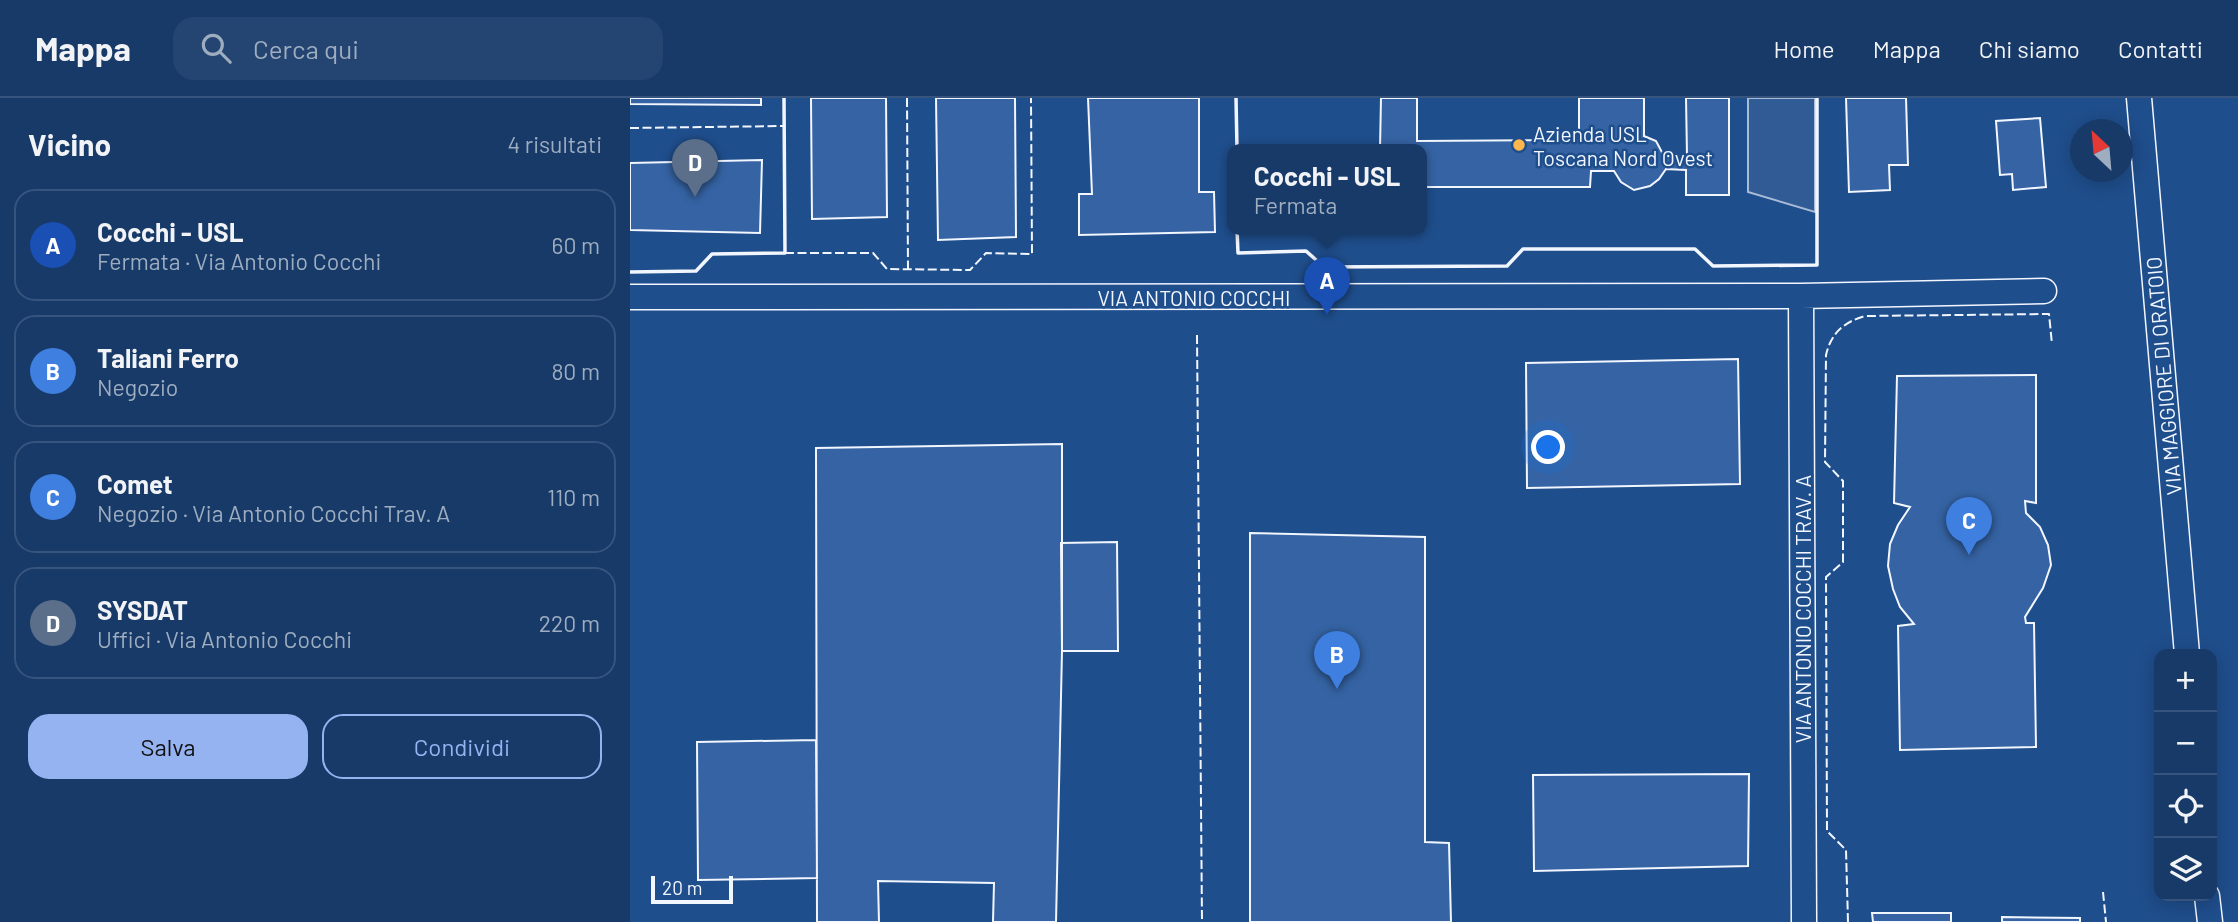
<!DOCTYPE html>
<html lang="it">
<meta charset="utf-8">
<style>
body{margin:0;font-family:Barlow,sans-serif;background:#244571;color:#f1f3f6}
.controls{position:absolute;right:21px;bottom:21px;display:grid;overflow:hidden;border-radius:14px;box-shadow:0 4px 18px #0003}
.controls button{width:63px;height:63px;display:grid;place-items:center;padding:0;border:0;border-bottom:2px solid #36547d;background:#173a69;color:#f1f3f6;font:35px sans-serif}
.compass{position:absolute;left:1440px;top:21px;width:63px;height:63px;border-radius:50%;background:#173a69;box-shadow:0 4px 18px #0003;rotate:334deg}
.scale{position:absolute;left:21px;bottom:18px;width:82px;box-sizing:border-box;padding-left:7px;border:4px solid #f2f6ff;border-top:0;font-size:19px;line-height:24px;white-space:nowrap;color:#f2f6ff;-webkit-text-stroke:5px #1f4e8c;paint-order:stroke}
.you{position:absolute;left:919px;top:350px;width:24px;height:24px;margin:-18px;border:5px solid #fff;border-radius:50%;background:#1a73e8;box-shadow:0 0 0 10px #1a73e833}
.badge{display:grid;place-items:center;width:46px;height:46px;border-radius:50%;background:#95b2f1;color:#fff;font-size:23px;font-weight:700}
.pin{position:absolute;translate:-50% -58px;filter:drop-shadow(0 2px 4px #0008)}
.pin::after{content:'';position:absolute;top:37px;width:24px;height:21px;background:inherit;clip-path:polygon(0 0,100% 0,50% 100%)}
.popup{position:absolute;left:597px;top:46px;width:200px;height:91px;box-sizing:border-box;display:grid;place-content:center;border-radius:14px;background:#173a69;filter:drop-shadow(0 2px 5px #0005);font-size:23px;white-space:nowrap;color:#9eadc0}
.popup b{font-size:26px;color:#f1f3f6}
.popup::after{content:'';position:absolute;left:50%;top:100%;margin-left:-14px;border:14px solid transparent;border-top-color:#173a69}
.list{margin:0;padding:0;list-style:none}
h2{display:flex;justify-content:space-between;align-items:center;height:91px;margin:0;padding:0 28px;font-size:30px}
h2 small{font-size:23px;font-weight:400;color:#9eadc0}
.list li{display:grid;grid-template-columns:46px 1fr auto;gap:21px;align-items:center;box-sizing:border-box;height:112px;margin:0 14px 14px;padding:0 14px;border:2px solid #36547d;border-radius:21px}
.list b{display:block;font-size:26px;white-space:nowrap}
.list p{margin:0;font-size:23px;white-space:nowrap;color:#9eadc0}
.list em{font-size:23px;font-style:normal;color:#9eadc0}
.actions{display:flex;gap:14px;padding:21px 28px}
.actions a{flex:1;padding:16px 0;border:2px solid #95b2f1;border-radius:21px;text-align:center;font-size:24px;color:#95b2f1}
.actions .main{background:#95b2f1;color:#111}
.icon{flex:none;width:38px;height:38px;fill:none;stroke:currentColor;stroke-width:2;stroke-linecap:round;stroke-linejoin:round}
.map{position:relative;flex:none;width:1608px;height:824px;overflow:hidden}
header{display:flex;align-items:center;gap:42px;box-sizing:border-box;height:98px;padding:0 35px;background:#173a69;border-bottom:2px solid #36547d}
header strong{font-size:33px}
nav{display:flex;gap:38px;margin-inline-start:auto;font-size:24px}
.search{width:490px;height:63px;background:#244571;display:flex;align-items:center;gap:18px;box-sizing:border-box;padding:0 24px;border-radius:21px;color:#9eadc0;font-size:26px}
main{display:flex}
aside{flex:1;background:#173a69}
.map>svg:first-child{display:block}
</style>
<header>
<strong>Mappa</strong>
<div class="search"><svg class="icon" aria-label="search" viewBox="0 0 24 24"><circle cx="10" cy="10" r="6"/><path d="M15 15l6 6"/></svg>Cerca qui</div>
<nav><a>Home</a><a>Mappa</a><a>Chi siamo</a><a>Contatti</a></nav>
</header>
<main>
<aside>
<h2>Vicino<small>4 risultati</small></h2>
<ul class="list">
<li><span class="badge" style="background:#1a4fb4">A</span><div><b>Cocchi - USL</b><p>Fermata · Via Antonio Cocchi</p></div><em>60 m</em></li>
<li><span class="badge" style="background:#3f7fe0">B</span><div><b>Taliani Ferro</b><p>Negozio</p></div><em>80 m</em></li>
<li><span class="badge" style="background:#3f7fe0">C</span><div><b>Comet</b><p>Negozio · Via Antonio Cocchi Trav. A</p></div><em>110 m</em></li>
<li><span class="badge" style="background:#5c6f8a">D</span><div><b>SYSDAT</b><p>Uffici · Via Antonio Cocchi</p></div><em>220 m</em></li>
</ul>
<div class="actions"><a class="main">Salva</a><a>Condividi</a></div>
</aside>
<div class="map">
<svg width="1608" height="824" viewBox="0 0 1608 824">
<rect width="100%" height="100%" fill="#1f4e8c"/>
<!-- built -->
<path fill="#305b95" stroke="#a8bbd7" stroke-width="2" d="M1118,0H1185V114L1118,94Z"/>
<!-- building -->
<path fill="#3563a3" stroke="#f2f6ff" stroke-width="2" d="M0,0H131V7L0,6Z
M181,0H256L257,119L182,121Z
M306,0H385L386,139L308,142Z
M458,0H569V94H584L585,134L449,137V96H462Z
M751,0H787V43L949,42V0H1014V38L1026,43L1034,58H1057L1056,0H1099V97H1056V72L1036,71L1029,81L1020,88L1004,92L991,84L984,73H961L960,89H792V51H750Z
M1216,0H1276L1278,67H1259L1260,92L1219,94Z
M1410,20L1416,89L1383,92L1382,76L1370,77L1366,23Z
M132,62L130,135L0,132V65Z
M1108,261L1110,386L897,390L896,265Z
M1406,277V405L1395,403L1396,415L1410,429L1418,447L1421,467L1413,490L1395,519L1396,525H1404L1406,649L1270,652L1268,528L1284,526L1270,509L1263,491L1258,468L1260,446L1268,427L1280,409L1264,405L1267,278Z
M432,346V553L426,824H363L364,785L248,783L249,824H187L186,350Z
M620,435L795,439V744L819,745L821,824H620Z
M487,444L488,553H432L431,445Z
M186,642L187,780L68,782L67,644Z
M1119,676L1118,768L904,773L903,677Z
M1242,815H1321V824H1243Z
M1372,819L1450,820V824H1372Z"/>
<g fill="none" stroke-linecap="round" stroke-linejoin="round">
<defs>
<path id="street" d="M1509,0L1557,556
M1171,198L1174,824
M0,199L1171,198L1414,193
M1577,798L1580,824"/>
</defs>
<!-- street casing -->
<use href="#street" stroke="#f2f6ff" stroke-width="27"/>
<!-- street -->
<use href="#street" stroke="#1f4e8c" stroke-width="24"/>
<!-- fence -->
<path stroke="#f2f6ff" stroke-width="2" stroke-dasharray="9 3.5" stroke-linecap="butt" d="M277,0L278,171
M0,30L155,28
M155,155H243L257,171L340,172L356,155L402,156L401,0
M567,237L572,824
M1473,794L1476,824
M1218,824L1216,752L1197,733L1196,479L1213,464V383L1195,364L1196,257C1201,235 1214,224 1235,218L1419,216L1422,246"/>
<!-- wall -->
<path stroke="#f2f6ff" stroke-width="3.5" d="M606,0L607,51
M607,131L608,155L676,153L694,169L877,168L893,151H1065L1083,168L1187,167V0
M0,174L66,173L82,156L155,155L154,0"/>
</g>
<!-- markers -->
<circle fill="#ffb74d" stroke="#1f4e8c" stroke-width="2.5" cx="889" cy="47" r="7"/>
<g text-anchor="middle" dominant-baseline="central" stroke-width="5" stroke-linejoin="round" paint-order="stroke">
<!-- poi labels -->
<g font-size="21" fill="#f2f6ff" stroke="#1f4e8c" text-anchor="start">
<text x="903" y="35">Azienda USL<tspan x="903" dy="24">Toscana Nord Ovest</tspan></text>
</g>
<!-- street labels -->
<g font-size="21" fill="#f2f6ff" stroke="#1f4e8c">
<text x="564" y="199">VIA ANTONIO COCCHI</text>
<text transform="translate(1533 278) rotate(-95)">VIA MAGGIORE DI ORATOIO</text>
<text transform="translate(1172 511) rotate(-90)">VIA ANTONIO COCCHI TRAV. A</text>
</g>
</g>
</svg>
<div class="controls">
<button>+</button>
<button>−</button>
<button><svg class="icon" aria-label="locate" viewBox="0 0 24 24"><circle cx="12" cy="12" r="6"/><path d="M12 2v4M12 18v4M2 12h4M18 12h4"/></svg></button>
<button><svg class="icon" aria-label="layers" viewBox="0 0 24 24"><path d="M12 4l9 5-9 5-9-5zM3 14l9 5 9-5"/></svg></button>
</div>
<svg class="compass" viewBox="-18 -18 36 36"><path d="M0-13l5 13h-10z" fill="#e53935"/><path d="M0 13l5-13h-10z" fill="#9eadc0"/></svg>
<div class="scale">20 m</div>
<div class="you"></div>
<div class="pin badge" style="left:697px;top:217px;background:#1a4fb4">A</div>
<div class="popup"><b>Cocchi - USL</b>Fermata</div>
<div class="pin badge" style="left:707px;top:591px;background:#3f7fe0">B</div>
<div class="pin badge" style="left:1339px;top:457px;background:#3f7fe0">C</div>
<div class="pin badge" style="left:65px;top:99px;background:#5c6f8a">D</div>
</div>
</main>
